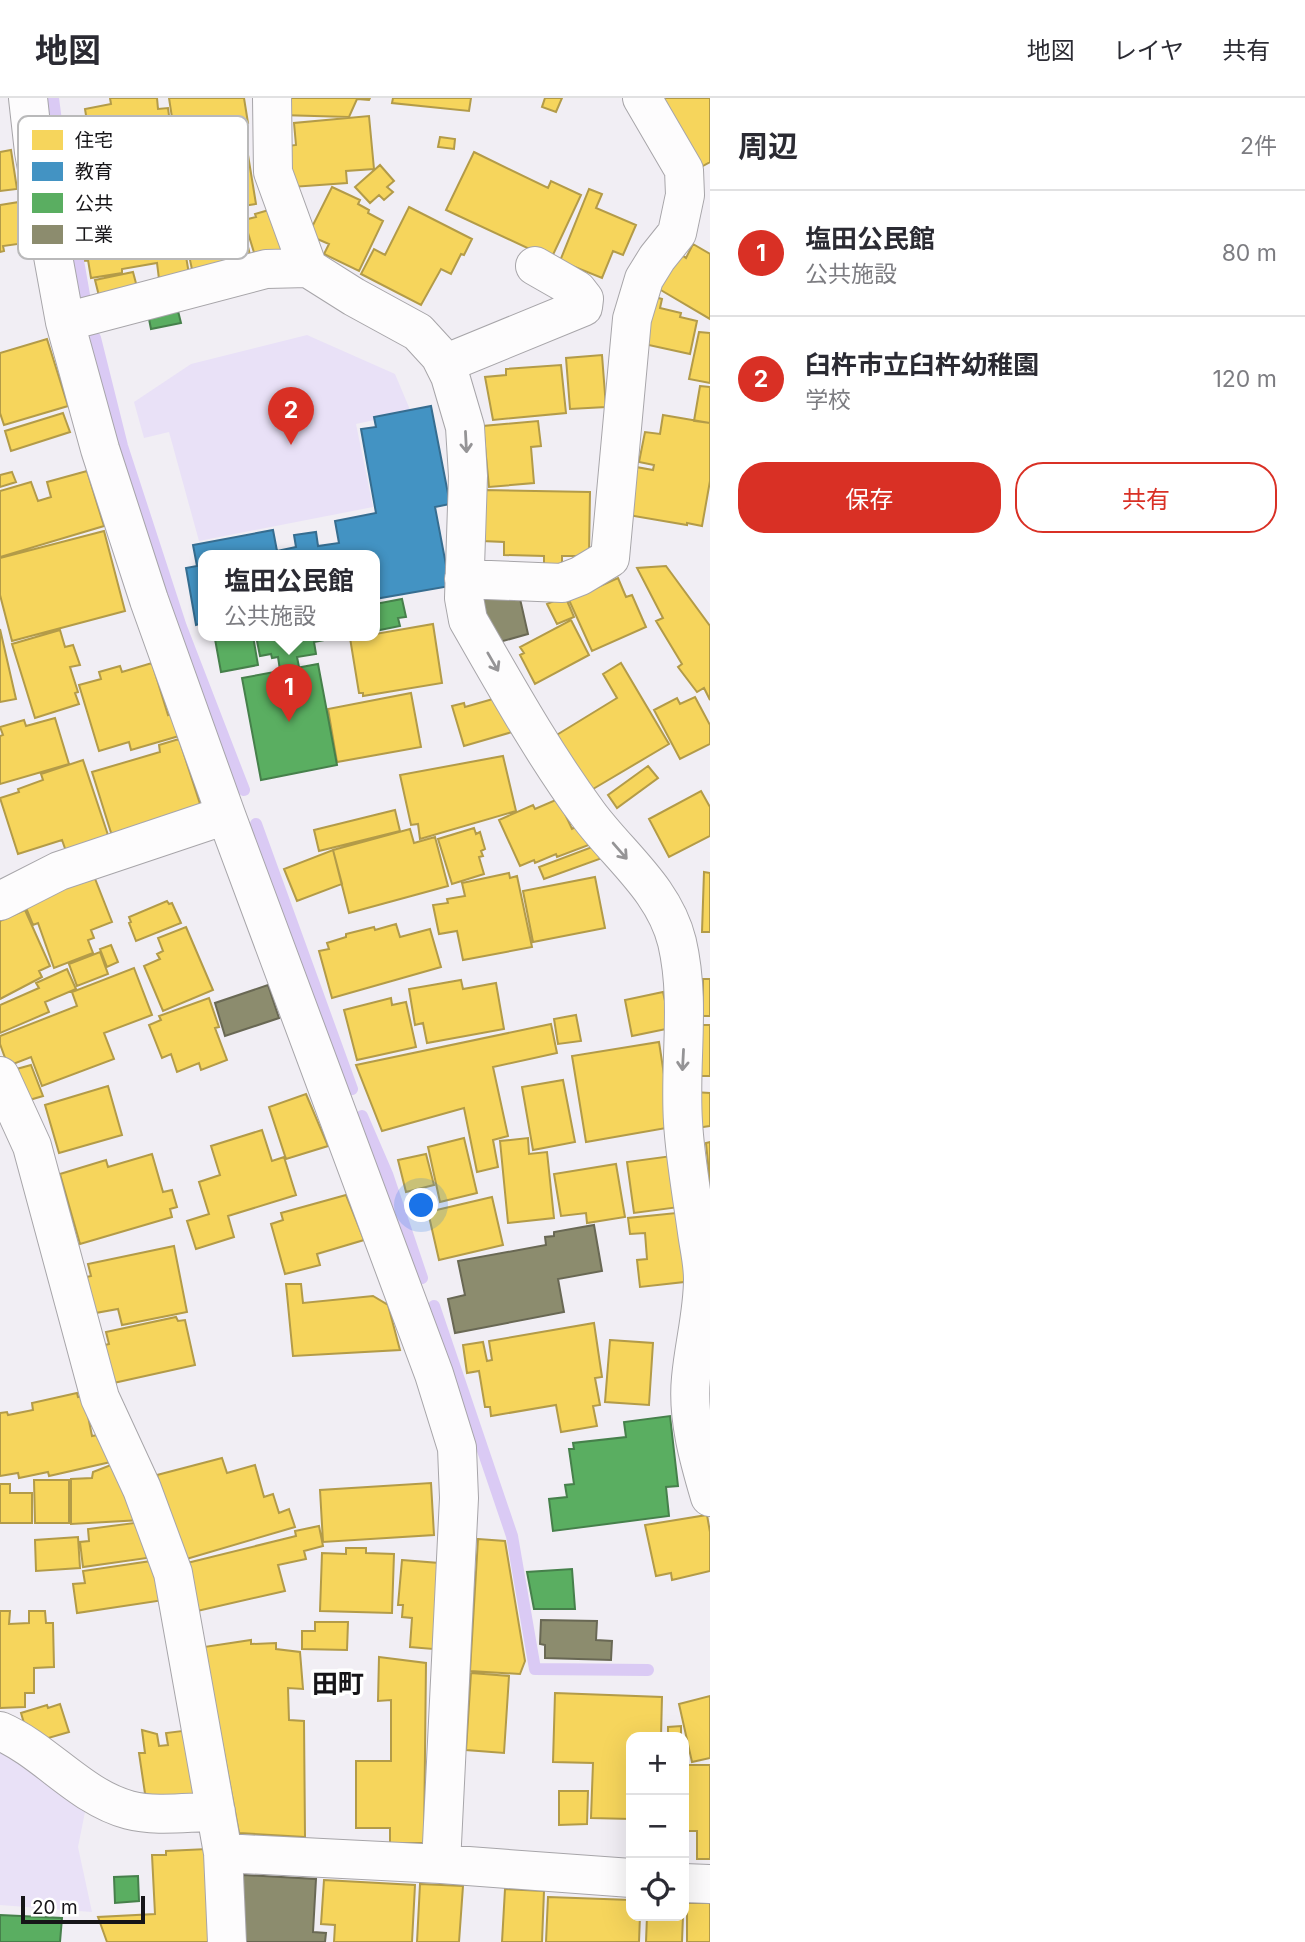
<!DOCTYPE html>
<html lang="ja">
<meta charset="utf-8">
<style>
body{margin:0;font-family:Inter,"Noto Sans JP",sans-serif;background:#f2f2f3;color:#2b2b33}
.controls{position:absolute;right:21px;bottom:21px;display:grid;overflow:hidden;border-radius:14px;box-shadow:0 7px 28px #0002}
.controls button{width:63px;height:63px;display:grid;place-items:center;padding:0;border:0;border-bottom:2px solid #e1e1e2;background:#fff;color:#2b2b33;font:35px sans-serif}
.scale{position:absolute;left:21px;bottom:18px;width:124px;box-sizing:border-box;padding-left:7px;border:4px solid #161518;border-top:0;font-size:19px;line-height:24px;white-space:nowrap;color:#161518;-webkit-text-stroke:5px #fff;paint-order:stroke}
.you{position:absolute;left:422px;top:1108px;width:24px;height:24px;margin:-18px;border:5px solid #fff;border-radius:50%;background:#1a73e8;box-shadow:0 0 0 10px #1a73e833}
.badge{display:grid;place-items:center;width:46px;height:46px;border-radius:50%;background:#d93025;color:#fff;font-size:23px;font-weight:700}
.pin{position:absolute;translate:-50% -58px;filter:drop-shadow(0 2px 4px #0008)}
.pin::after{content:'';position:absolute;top:37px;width:24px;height:21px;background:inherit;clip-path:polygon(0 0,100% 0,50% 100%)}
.popup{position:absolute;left:198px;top:452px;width:182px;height:91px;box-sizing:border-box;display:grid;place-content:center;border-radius:14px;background:#fff;filter:drop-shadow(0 2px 5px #0005);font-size:23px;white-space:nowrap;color:#7c7c81}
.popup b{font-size:26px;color:#2b2b33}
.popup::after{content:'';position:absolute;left:50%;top:100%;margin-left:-14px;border:14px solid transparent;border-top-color:#fff}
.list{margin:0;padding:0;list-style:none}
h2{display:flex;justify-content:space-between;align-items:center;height:91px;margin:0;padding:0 28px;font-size:30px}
h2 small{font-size:23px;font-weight:400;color:#7c7c81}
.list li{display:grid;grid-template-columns:46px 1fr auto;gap:21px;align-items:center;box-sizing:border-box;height:126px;padding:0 28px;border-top:2px solid #e1e1e2}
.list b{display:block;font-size:26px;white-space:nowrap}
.list p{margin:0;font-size:23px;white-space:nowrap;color:#7c7c81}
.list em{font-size:23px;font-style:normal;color:#7c7c81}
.actions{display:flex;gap:14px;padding:21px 28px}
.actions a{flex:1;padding:16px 0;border:2px solid #d93025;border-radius:28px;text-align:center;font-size:24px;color:#d93025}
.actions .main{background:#d93025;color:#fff}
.icon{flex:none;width:38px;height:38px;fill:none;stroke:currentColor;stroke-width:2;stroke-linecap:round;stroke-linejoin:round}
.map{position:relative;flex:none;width:710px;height:1844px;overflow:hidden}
header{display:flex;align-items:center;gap:42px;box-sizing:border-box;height:98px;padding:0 35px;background:#fff;border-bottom:2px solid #e1e1e2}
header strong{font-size:33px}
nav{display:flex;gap:38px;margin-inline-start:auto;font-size:24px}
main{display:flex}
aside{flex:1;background:#fff}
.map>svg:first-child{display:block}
</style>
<header>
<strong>地図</strong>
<nav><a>地図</a><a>レイヤ</a><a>共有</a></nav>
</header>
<main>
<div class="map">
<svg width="710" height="1844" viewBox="0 0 710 1844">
<rect width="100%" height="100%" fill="#f1eef4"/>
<!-- green -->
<path fill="#e9e1f7" d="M307,237L395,276L411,314L356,326L373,409L199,443L169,334L144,340L134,304L191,266Z
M0,1649L86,1709L78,1749L92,1814L0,1807Z"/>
<!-- homes -->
<path fill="#f6d55c" stroke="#b39b48" stroke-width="2" d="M110,0H157L158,11L168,10L174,55L94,68L85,11L111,6Z
M169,0H244L248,25L238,27L243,54L179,65Z
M281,0H370L369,2L357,1L349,19L280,17Z
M393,0H471L469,13L392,5Z
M545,0H562L556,14L542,9Z
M662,0H710V64L701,69Z
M369,18L374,71L346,73L347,85L292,89L288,48L296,47L294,25Z
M440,39L455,41L454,51L438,49Z
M11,52L17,91L0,93V54Z
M474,54L548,90L551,83L581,97L551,161L446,112Z
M248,57L256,106L184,117L178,80L188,79L186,67Z
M169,59L189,176L159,181L157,165L122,171V175L91,180L88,162L84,163L75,105L145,94L140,63Z
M380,67L394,83L387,89L393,94L384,102L379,97L370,105L355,89Z
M332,89L360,102L358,106L369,112L368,115L383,123L359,173L324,156L329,146L308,137Z
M589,91L602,96L596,110L636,127L623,157L613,153L602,180L560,163Z
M19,104L25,145L3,148L4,153L0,154V107Z
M279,109L290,151L256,161L244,122L256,119L255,116Z
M409,109L472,141L464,157L461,156L451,176L441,171L421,207L361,176L374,151L385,157Z
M239,112L251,161L193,176L182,125Z
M693,146L710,156V221L659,191L679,155L686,160Z
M133,174L137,189L99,198L95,182Z
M648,197L662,201L660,210L681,215L680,219L697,223L690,256L644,246Z
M699,234L710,235V285L689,281Z
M47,241L68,308L4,327L0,315V255Z
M602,257L606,309L570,311L566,260Z
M561,267L566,315L493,322L485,279L506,277V271Z
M700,288L710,289V325L694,323Z
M63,315L70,334L11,353L5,333Z
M663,317L710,325V383L702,428L687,425V427L628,417L636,369L653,372L654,367L639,364L645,334L660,336Z
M538,323L541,348L531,349L534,385L489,389L483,328Z
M87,373L104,428L0,459V393L31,384L38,403L51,399L47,384Z
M12,374L16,384L0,389V377Z
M483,392L590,394L589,458H562V467H544V458L504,457V444L482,443Z
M104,433L125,513L12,543L0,497V460Z
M666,468L710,528V602L704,590L697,594L678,569L682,566L656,523L663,520L637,470Z
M618,480L626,499L632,497L646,529L592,553L569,502Z
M565,498L574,519L557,526L547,506Z
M571,522L589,557L535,586L520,557L524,555L520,549Z
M433,526L442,585L363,598V595H359L350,540L375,538V536Z
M0,531L16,601L0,604Z
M60,532L65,549L73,547L80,567L70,569L78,594L75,595L79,606L35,620L12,546Z
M152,565L168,617L172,615L179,638L131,652L129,644L99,653L79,587L101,581L99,574L120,568L122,574Z
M621,565L669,646L588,694L555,638L617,600L603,576Z
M411,595L421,649L337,664L328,611Z
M500,599L519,632L464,648L452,608L464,605L465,609Z
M695,599L710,627V646L680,661L654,612L677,600L680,606Z
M55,620L69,666L0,686V638L3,637L0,629L24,622L26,628Z
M179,641L202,712L113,741L92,674L160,654L159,647Z
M503,658L516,713L420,741L418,726L411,727L400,677Z
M83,662L110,743L67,756L62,742L18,756L0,700L19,694L18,691L43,682L41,676Z
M648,668L658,680L617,710L608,697Z
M701,693L710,709V738L669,759L649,721Z
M558,701L572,731L584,725L594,745L557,759L556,756L535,765L534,762L520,768L499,722L533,707L535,711Z
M395,712L400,733L319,753L314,732Z
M474,730L476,736L480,734L485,751L481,753L483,758L479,759L484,776L452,786L438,741Z
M410,731L414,745L435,739L448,788L349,815L333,752Z
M600,746L605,759L544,781L539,769Z
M333,752L342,786L297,803L284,771Z
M92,773L112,824L91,832L94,840L88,842L93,855L54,870L38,825L33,827L22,800Z
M704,774L710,775V834H702Z
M509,775L510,780L517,778L532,849L463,862L457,833L439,836L433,807L448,805L447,801L465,798L462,785Z
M595,779L605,830L533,844L523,793Z
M167,803L169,806L172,805L181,825L136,843L129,825L131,824L129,819Z
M25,812L50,868L39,873L42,879L0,901V823Z
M396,826L400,839L430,831L441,869L332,900L319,853L329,851L327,845L346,839V836L374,829L375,832Z
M186,829L213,892L163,913L144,868L160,861L157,856L163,853L158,840Z
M111,847L118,864L107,869L100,851Z
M100,854L108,876L77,888L69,866Z
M134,870L152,917L104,935L114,961L42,988L31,959L8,968L0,946V938L77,908L72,894Z
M67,871L76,891L45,904L49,914L0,935V907L39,890L36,885Z
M703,881H710V918H703Z
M461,882L463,891L496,885L504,931L427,945L423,925L415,927L409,891Z
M663,894L671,930L632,938L625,902Z
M209,900L219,929L215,930L227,962L201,972L199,965L177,974L171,956L162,960L149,927L161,922L159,918Z
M391,900L392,907L406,904L416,949L357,962L344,912Z
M576,917L581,943L558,946L554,921Z
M551,926L557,955L493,969L508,1038L493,1042L498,1069L477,1074L464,1010L382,1033L356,967Z
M696,927H710V978H696Z
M659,944L672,1029L586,1044L572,958Z
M31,967L43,998L26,1003L13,972Z
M563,982L575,1044L533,1052L522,989Z
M108,988L122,1037L59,1055L45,1007Z
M694,994L710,995V1028L696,1030Z
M306,996L328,1048L286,1061L269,1009Z
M262,1032L272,1063L284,1059L296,1097L228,1118L234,1139L196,1151L187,1123L209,1116L199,1084L220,1077L211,1048Z
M464,1040L477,1095L440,1104L428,1049Z
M528,1040L529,1056L547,1054L554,1120L508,1125L500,1043Z
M710,1044V1085L706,1045Z
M152,1056L163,1094L172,1092L177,1109L170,1111L172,1119L80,1146L60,1076L106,1062L108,1069Z
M426,1056L434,1087L406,1094L398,1062Z
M679,1057L687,1108L634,1115L627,1064Z
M616,1066L625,1119L587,1125L586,1115L561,1118L554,1076Z
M346,1097L364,1142L317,1156L320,1167L285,1176L271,1126L283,1122L281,1115Z
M492,1099L503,1147L439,1162L428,1114Z
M686,1114L693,1183L640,1189L637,1162L647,1161L645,1135L630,1136L628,1120Z
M174,1148L187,1214L122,1227L118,1211L90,1216L82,1180L91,1178L88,1166Z
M286,1186H301L303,1205L373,1198L388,1207L400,1252L293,1258Z
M176,1219L178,1223L185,1222L195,1267L109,1286L101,1248L109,1246L106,1234Z
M594,1225L602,1279L595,1280L600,1307L593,1308L597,1328L561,1334L556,1307L491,1318L490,1309H485L479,1273L467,1275L463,1247L483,1244L487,1263L492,1262L489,1243Z
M610,1242L653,1245L649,1307L605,1304Z
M77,1295L78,1299L84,1298L92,1338L103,1336L115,1363L49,1378L48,1374L19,1380L18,1375L0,1378V1315L7,1314L8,1317L33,1312L32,1305Z
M222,1360L227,1375L255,1367L264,1399L273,1396L279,1415L289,1411L295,1429L183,1462L157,1377Z
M116,1365L141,1422L71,1426V1381L92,1380L93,1374Z
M34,1382H69V1425H35Z
M431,1385L434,1437L323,1444L320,1392Z
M0,1386H10V1395H32V1425H0Z
M707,1417L710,1434V1473L672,1482L671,1475L656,1478L645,1427Z
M142,1424L147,1460L83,1469L80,1444L89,1443L88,1431Z
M319,1428L323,1448L304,1453L306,1461L278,1467L285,1493L197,1513L187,1465L296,1438L295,1433Z
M78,1439L80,1470L36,1473L35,1442Z
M478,1441L505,1443L525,1563L520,1576L470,1573Z
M346,1450H366V1455L394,1456L392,1515L320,1513L322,1455L346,1456Z
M158,1462L164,1502L77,1515L73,1486L85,1485L83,1473Z
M402,1462L439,1465L433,1551L410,1549L412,1520L402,1519L403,1507H398Z
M0,1513H10L9,1526L29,1525V1513H45L46,1525H53L54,1569L34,1570V1595H25V1609L0,1610Z
M315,1524H348L347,1552L302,1551V1533H315Z
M251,1542V1546L276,1545V1551L300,1554L303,1591L288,1590L289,1622L304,1623L305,1739L239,1735L204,1549Z
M379,1559L426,1565L424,1745H390V1730H356V1663H391V1602L378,1603Z
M471,1575L509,1578L504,1655L466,1652Z
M555,1595L662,1599L661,1639H631V1721L591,1720L593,1665L553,1664Z
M710,1598V1660L692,1664L679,1606Z
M60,1606L69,1634L38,1643L26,1632L21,1615L47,1607L48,1610Z
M681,1628V1639H668V1629Z
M142,1632L157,1636L159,1648L168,1647L166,1635L190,1632L201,1708L147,1709L139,1655H145Z
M684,1667H710V1761H697V1733H684Z
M559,1693H588L587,1726L559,1727Z
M207,1751L211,1844H107L98,1819L155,1816L152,1757H166V1753Z
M324,1782L415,1787L412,1844H334L335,1827L321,1826Z
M420,1786L463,1788L459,1844H417Z
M505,1791L544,1793L542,1844H502Z
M548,1799L631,1802V1818H640L639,1844H546Z
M687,1805H710V1844H687Z
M647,1818H683L682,1844H646Z"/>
<!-- schools -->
<path fill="#4393c3" stroke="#366d90" stroke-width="2" d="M431,308L450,406L435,409L450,488L375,501V458H203V533L201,534L199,526L196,527L186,470L197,468L193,447L273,432L277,453L296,449L294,437L316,434L318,448L339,445L335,423L376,415L361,331L376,329L374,319Z"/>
<!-- public -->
<path fill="#5aae61" stroke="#46804b" stroke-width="2" d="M177,209L181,225L151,231L148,216Z
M402,501L406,519L398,520L400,528L375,533V506Z
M231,538H253L258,567L221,574L215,541Z
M256,538H345L314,544L316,556L297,559L299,569L280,572L278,559L272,560L271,556L260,558Z
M318,566L337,667L261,682L242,580Z
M670,1318L678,1388L666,1389L669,1418L553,1433L549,1401L567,1399L565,1387L574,1386L569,1351H574L573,1345L626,1339L624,1324Z
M572,1471L575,1511H534L527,1474Z
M138,1778L139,1803L115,1805L114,1779Z
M0,1817L62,1820L60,1844H0Z"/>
<!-- industry -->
<path fill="#8c8c6e" stroke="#696854" stroke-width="2" d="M473,490L518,492L528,536L489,547Z
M268,887L279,920L225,938L215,905Z
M594,1127L602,1173L558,1181L564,1214L455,1235L448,1201L465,1197L458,1163L546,1147L545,1139L554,1138V1134Z
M541,1522L597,1523L596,1542L612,1543L611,1562L545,1560V1547L540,1546Z
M243,1777L316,1781L313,1834L326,1835L325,1844H243Z"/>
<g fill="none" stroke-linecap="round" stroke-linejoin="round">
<!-- stream -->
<path stroke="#dacaf4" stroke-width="12" d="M53,0L62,70L84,197
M95,240L122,348L181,529L244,692
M256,726L352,991
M362,1018L387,1076L422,1180
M434,1208L512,1438L535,1571L648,1572"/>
<defs>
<path id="minor" d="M28,0L34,54L65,224L100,351L149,502L226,717L434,1276L457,1350L459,1400L441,1766
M272,0L273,74L308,170
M65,224L266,171L308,170L354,199L418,234L440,258L450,278L465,329L468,378L464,500L468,522C506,588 543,655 588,716C619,758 664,791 677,844C691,904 679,964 683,1024C685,1060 692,1097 697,1134C699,1149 703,1165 703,1181C703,1215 694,1246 691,1280C687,1320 699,1362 710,1399
M444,266L583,209L584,201L577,192L535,168
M464,481L562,485L580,478L610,460L632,221L644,181L657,160L677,135L685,97L684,72L642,0
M0,803L59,773L226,717
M0,978L32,1048L100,1300L142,1391L173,1475L223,1755L227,1844
M0,1633C46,1653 80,1699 129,1712C156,1719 188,1714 216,1714
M223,1755L441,1766L631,1780
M684,1785L710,1786"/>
</defs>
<!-- minor casing -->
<use href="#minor" stroke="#a7a5a9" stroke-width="40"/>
<!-- minor -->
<use href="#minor" stroke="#fdfcfd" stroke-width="38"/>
</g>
<!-- one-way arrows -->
<defs><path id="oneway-shaft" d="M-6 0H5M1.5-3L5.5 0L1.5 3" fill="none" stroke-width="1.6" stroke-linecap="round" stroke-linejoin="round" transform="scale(1.75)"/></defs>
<g stroke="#959496">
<use href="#oneway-shaft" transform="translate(466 344) rotate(87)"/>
<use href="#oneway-shaft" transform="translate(493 564) rotate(60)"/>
<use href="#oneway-shaft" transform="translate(620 753) rotate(49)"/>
<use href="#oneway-shaft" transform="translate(683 962) rotate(93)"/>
</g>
<g text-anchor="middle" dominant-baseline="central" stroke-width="7" stroke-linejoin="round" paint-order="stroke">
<!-- neighbourhood labels -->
<g font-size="26" font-weight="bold" fill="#161518" stroke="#fff">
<text x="338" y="1585">田町</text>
</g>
</g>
<!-- legend -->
<rect x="18" y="18" width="230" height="143" rx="10" fill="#fff" stroke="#b9b9ba" stroke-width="2"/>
<rect x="32" y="32" width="31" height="20" fill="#f6d55c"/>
<rect x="32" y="64" width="31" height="19" fill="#4393c3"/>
<rect x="32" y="95" width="31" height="20" fill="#5aae61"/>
<rect x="32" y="127" width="31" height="19" fill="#8c8c6e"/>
<g font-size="19" fill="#161518">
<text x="75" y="49">住宅</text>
<text x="75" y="80">教育</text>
<text x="75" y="112">公共</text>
<text x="75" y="143">工業</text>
</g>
</svg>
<div class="controls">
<button>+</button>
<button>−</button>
<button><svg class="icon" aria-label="locate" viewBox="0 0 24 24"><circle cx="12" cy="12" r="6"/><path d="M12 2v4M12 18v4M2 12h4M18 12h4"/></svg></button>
</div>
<div class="scale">20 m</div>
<div class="you"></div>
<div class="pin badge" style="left:289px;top:624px">1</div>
<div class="popup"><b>塩田公民館</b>公共施設</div>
<div class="pin badge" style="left:291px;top:347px">2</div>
</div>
<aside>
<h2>周辺<small>2件</small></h2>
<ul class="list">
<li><span class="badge">1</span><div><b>塩田公民館</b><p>公共施設</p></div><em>80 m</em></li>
<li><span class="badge">2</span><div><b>臼杵市立臼杵幼稚園</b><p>学校</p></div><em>120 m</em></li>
</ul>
<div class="actions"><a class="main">保存</a><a>共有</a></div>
</aside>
</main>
